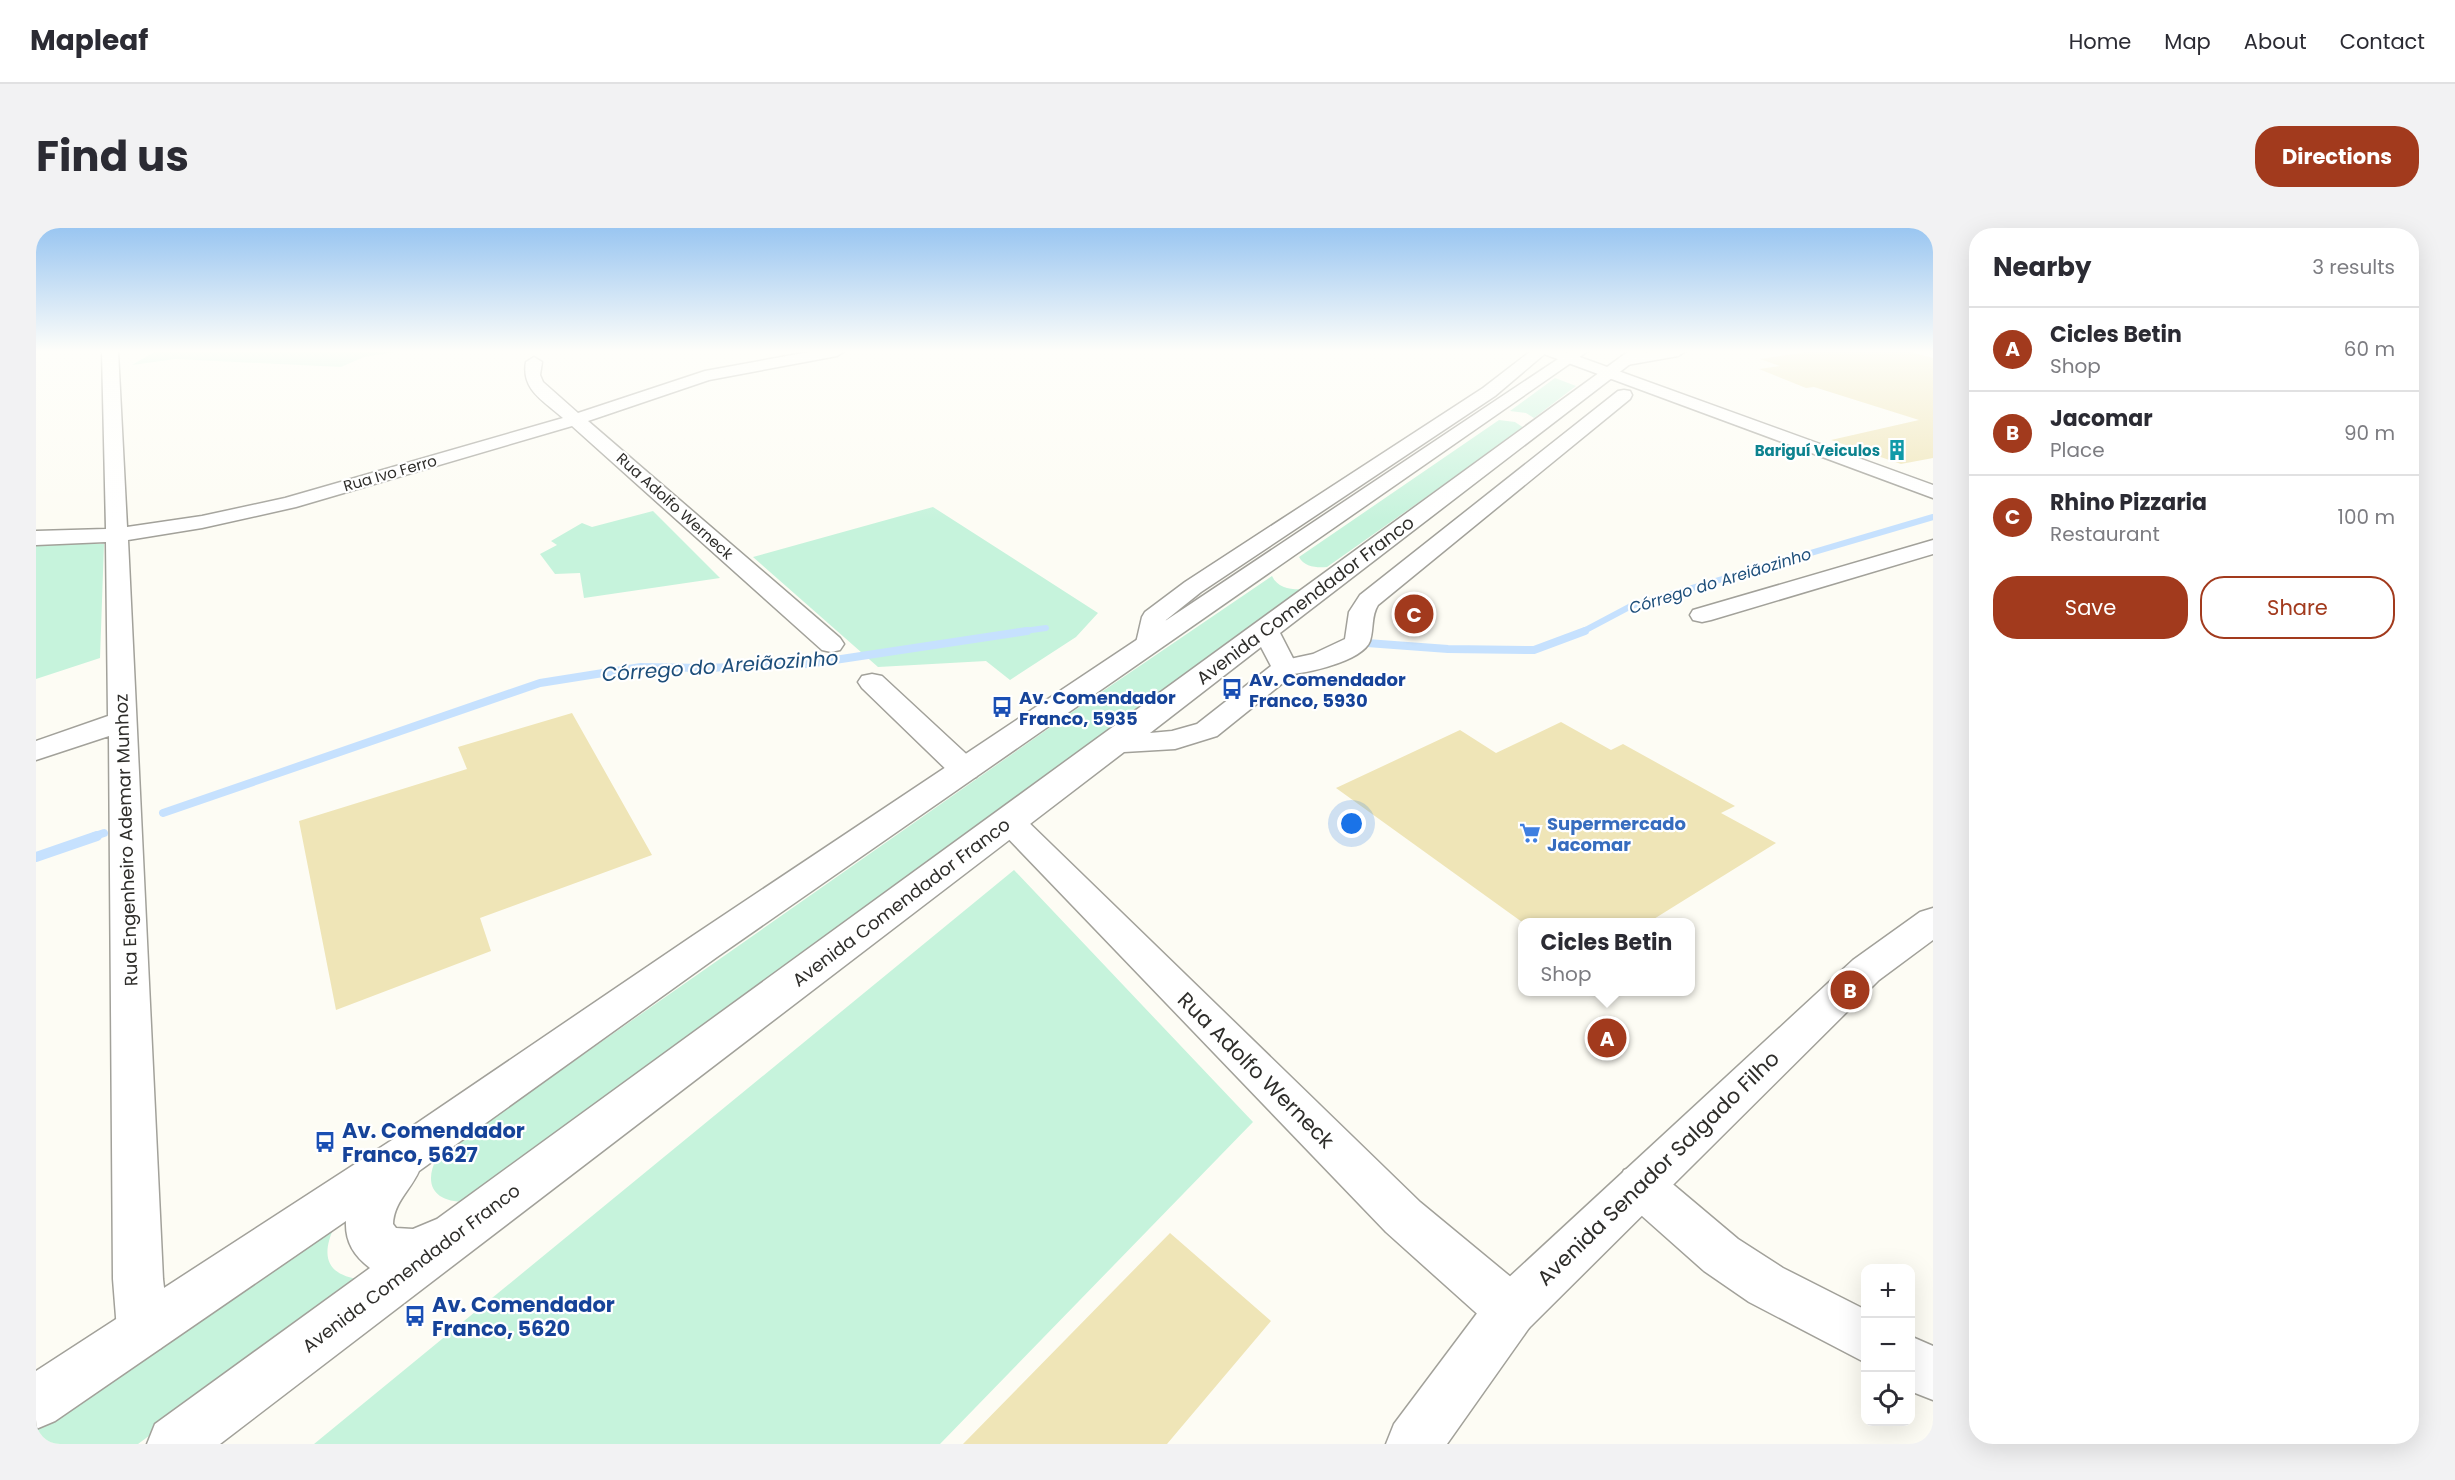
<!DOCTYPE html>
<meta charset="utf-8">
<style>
body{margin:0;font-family:Poppins,sans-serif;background:#f2f2f3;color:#2b2b33}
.controls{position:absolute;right:18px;bottom:18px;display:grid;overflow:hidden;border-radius:12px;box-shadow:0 6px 24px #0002}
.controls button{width:54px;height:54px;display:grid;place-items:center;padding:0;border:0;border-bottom:2px solid #e1e1e2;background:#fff;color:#2b2b33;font:30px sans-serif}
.you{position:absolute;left:1316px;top:596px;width:21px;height:21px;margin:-15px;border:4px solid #fff;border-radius:50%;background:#1a73e8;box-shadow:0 0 0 9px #1a73e833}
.badge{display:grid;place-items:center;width:39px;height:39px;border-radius:50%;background:#a23a1d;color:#fff;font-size:20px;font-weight:700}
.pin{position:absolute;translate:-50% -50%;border:3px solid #fff;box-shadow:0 2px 6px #0006}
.popup{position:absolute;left:1482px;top:690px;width:177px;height:78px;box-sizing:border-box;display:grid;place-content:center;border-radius:12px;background:#fff;filter:drop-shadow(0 2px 4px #0005);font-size:20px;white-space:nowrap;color:#7c7c81}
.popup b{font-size:22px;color:#2b2b33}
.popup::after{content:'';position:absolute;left:50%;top:100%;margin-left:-12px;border:12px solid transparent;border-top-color:#fff}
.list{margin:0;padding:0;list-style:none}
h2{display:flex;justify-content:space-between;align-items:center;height:78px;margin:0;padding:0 24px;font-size:26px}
h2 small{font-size:20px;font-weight:400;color:#7c7c81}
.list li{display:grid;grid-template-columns:39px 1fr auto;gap:18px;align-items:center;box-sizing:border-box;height:84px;padding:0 24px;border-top:2px solid #e1e1e2}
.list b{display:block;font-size:22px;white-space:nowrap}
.list p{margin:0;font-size:20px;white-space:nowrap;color:#7c7c81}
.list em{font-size:20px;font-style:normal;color:#7c7c81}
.actions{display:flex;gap:12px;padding:18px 24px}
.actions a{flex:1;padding:14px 0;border:2px solid #a23a1d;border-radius:24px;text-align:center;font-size:21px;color:#a23a1d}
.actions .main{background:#a23a1d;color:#fff}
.icon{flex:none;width:33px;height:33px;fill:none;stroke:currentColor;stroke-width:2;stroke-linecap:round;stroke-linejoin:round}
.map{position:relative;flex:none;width:1897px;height:1216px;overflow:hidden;border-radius:24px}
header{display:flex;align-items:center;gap:36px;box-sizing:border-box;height:84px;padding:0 30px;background:#fff;border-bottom:2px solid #e1e1e2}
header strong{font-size:28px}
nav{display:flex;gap:33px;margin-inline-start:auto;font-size:21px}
.intro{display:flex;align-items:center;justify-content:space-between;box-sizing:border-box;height:144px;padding:0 36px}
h1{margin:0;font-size:42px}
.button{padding:15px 27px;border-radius:24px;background:#a23a1d;color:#fff;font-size:21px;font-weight:700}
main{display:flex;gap:36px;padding:0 36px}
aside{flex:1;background:#fff;border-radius:24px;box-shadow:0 6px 24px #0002}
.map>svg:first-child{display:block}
</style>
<header>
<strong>Mapleaf</strong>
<nav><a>Home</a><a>Map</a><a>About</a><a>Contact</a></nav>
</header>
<div class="intro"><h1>Find us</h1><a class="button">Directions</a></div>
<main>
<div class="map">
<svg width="1897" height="1216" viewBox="0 0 1897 1216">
<rect width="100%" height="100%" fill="#fdfcf4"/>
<!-- green -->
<path fill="#c6f3dc" d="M120,123H366L328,129L305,139L139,131L96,137Z
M1519,150L1540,158L1498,190L1490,185L1474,183Z
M1463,192L1479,194L1488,200L1291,339C1281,340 1268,339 1263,329Z
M897,279L1062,385L1040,409L974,452L950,433L842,439L717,329Z
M617,283L684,350L548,370L544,345L519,346L504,326L521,317L515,313L546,295L556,299Z
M0,316H68L64,430L0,451Z
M1236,348C1242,361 1257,362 1270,361L432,974C400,975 386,959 401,929L1039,482Z
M978,642L1217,894L904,1216H278Z
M298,999C284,1031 292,1047 326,1052L102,1216H0V1199Z"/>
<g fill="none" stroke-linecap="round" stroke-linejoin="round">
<!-- stream-far2 -->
<path stroke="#c6e1fe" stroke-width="6" d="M981,404L1010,400
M1546,404L1595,378L1897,289"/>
<!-- stream-far1 -->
<path stroke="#c6e1fe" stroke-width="8" d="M1331,415L1412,421L1498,422L1549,403
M127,585L504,455L605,439L670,440L772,436L991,403
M56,609L68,605"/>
<!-- stream -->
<path stroke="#c6e1fe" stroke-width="10" d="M0,629L61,608"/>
</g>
<!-- building -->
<path fill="#efe5b7" d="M1778,123H1871L1897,130V230L1865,236L1795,212L1883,192L1778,159L1770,160L1723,141L1744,138L1724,131Z
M536,485L616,627L444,690L455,723L300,782L263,593L431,541L422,519Z
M1525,494L1575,522L1587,516L1699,578L1685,585L1740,615L1613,694H1486L1300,560L1424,502L1460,525Z
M1134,1005L1235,1093L1131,1216H927Z"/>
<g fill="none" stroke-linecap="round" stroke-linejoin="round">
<defs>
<path id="minor" d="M66,123H82L91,299L166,288L249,270L527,190C508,173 485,162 490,134L498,129L506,134L504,147L507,154L542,185L669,143L778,123H809L801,128L673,152L552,193L804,410L808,416L804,422L795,424L786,422L536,198L260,279L166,300L92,312L127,1051L133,1102L125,1120L107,1128L89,1120L81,1102L77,1051L73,508L0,532V513L72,488L70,314L0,317V303L70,301Z
M1495,123H1512L1459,168L1165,364L1130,392L1126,415L1122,421L1113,423L1104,421L1100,415L1106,389L1109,384L1149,354L1447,160Z
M1617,123H1650L1642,128L1591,137L1583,132L1585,129Z
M1588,162L1594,163L1596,167L1594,171L1342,377C1335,388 1338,400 1334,413C1327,434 1258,450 1240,446L1236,440L1240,434L1277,426L1309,411L1313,384L1324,367L1582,163Z
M1897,312V326L1675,392L1666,394L1657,392L1654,387L1657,382Z
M836,446L846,448L940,535L944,542L940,549L929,551L918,549L826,460L822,454L826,448Z
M973,583L984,586L1384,974L1493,1064L1500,1082L1493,1100L1475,1107L1457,1100L1350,1004L962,600L957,593L962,586Z
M1604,936L1620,942L1702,1011L1747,1040L1830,1082V1135L1713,1074L1668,1043L1588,972L1581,957L1588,942Z
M1874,1108L1897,1118V1172L1874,1163Z"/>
<path id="major" d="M1505,123H1527L1897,257V270L1508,126Z
M1897,680V712L1843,752L1493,1100L1411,1216H1350L1358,1196L1457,1064L1817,732L1884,684Z"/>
<path id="highway" d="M1534,123H1552L681,729L383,943C374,963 358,974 357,996L360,1000L377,1001L401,991L1593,123H1611L1244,405L1262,440L1258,446L1181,508L1139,521L1088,524L184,1216H111L119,1196L334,1040C318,1028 309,1014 310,993L19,1193L0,1201V1143L356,912L655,709ZM1225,419L1235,438L1161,496L1136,503L1114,505Z"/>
</defs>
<!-- minor casing -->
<use href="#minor" stroke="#a2a19a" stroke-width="3"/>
<!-- major casing -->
<use href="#major" stroke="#a2a19a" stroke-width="3"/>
<!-- highway casing -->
<use href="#highway" stroke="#a2a19a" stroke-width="3"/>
<!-- minor -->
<use href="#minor" fill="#fff" fill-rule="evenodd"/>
<!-- major -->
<use href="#major" fill="#fff" fill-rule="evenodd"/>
<!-- highway -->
<use href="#highway" fill="#fff" fill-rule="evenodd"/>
</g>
<!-- sky -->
<linearGradient id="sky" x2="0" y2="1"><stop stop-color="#9ac6f1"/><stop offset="0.42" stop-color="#fefefa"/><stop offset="1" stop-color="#fefefa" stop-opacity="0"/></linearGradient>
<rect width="1897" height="293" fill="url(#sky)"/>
<!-- icons -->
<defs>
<symbol id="building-bare" viewBox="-9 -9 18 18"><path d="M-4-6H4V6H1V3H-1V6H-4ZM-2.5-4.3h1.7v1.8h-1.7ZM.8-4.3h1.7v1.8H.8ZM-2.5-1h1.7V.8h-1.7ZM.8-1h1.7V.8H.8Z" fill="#0f9aa8" stroke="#fff" stroke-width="2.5" paint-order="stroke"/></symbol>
<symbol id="bus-bare" viewBox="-9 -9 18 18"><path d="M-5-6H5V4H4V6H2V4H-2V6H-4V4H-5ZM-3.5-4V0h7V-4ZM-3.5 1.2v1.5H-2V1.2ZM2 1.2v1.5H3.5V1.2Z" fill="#1a4fb4" stroke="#fff" stroke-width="2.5" paint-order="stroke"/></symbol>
<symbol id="supermarket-bare" viewBox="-9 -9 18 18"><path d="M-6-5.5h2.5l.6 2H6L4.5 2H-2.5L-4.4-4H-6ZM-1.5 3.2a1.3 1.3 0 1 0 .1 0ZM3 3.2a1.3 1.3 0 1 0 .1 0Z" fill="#3f7fe0" stroke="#fff" stroke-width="2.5" paint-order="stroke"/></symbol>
</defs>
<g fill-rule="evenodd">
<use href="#building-bare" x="1846" y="207" width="30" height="30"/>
<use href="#bus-bare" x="1181" y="446" width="30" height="30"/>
<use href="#bus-bare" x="951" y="464" width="30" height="30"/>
<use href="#supermarket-bare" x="1479" y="590" width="30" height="30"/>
<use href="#bus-bare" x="274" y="899" width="30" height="30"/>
<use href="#bus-bare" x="364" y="1073" width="30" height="30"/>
</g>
<g text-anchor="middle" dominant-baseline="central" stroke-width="4.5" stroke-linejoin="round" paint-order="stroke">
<!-- far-culture labels -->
<g font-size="15" font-weight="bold" fill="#0d838f" stroke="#fff" text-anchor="end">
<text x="1844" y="222">Bariguí Veiculos</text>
</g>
<!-- far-street labels -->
<g font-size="15" fill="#2e2d2a" stroke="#fff">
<text transform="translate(354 245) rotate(-16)">Rua Ivo Ferro</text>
<text transform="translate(639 278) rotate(42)">Rua Adolfo Werneck</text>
</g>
<!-- far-water labels -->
<g font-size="16" font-style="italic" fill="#1d4e7a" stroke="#fff">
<text transform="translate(1684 353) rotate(-17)">Córrego do Areiãozinho</text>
</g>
<!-- street labels -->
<g font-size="18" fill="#2e2d2a" stroke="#fff">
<text transform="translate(1269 372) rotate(-37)">Avenida Comendador Franco</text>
<text transform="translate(90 612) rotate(-92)">Rua Engenheiro Ademar Munhoz</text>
<text transform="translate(865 674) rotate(-37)">Avenida Comendador Franco</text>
<text transform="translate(375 1040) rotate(-37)">Avenida Comendador Franco</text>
</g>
<!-- transit labels -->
<g font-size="18" font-weight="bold" fill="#164399" stroke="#fff" text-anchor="start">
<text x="1213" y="451">Av. Comendador<tspan x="1213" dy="21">Franco, 5930</tspan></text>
<text x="983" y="469">Av. Comendador<tspan x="983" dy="21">Franco, 5935</tspan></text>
</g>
<!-- shop labels -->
<g font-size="18" font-weight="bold" fill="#366cbe" stroke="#fff" text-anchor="start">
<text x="1511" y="595">Supermercado<tspan x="1511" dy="21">Jacomar</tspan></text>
</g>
<!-- water labels -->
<g font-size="20" font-style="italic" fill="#1d4e7a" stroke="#fff">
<text transform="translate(684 438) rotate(-4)">Córrego do Areiãozinho</text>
</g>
<!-- near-street labels -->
<g font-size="21" fill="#2e2d2a" stroke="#fff">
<text transform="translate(1220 842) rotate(45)">Rua Adolfo Werneck</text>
<text transform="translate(1622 940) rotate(-44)">Avenida Senador Salgado Filho</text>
</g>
<!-- near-transit labels -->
<g font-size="21" font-weight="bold" fill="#164399" stroke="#fff" text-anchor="start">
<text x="306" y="902">Av. Comendador<tspan x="306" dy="24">Franco, 5627</tspan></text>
<text x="396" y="1076">Av. Comendador<tspan x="396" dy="24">Franco, 5620</tspan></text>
</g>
</g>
</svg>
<div class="controls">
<button>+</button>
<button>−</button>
<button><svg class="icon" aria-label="locate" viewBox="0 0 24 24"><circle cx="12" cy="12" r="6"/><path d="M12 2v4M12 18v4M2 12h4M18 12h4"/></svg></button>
</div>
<div class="you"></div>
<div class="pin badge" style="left:1571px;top:810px">A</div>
<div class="popup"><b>Cicles Betin</b>Shop</div>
<div class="pin badge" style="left:1814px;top:762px">B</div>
<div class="pin badge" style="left:1378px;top:386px">C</div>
</div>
<aside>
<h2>Nearby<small>3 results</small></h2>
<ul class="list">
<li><span class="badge">A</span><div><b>Cicles Betin</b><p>Shop</p></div><em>60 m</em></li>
<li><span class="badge">B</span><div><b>Jacomar</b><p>Place</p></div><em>90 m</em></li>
<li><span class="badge">C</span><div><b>Rhino Pizzaria</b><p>Restaurant</p></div><em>100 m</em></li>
</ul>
<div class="actions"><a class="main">Save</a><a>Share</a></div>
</aside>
</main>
